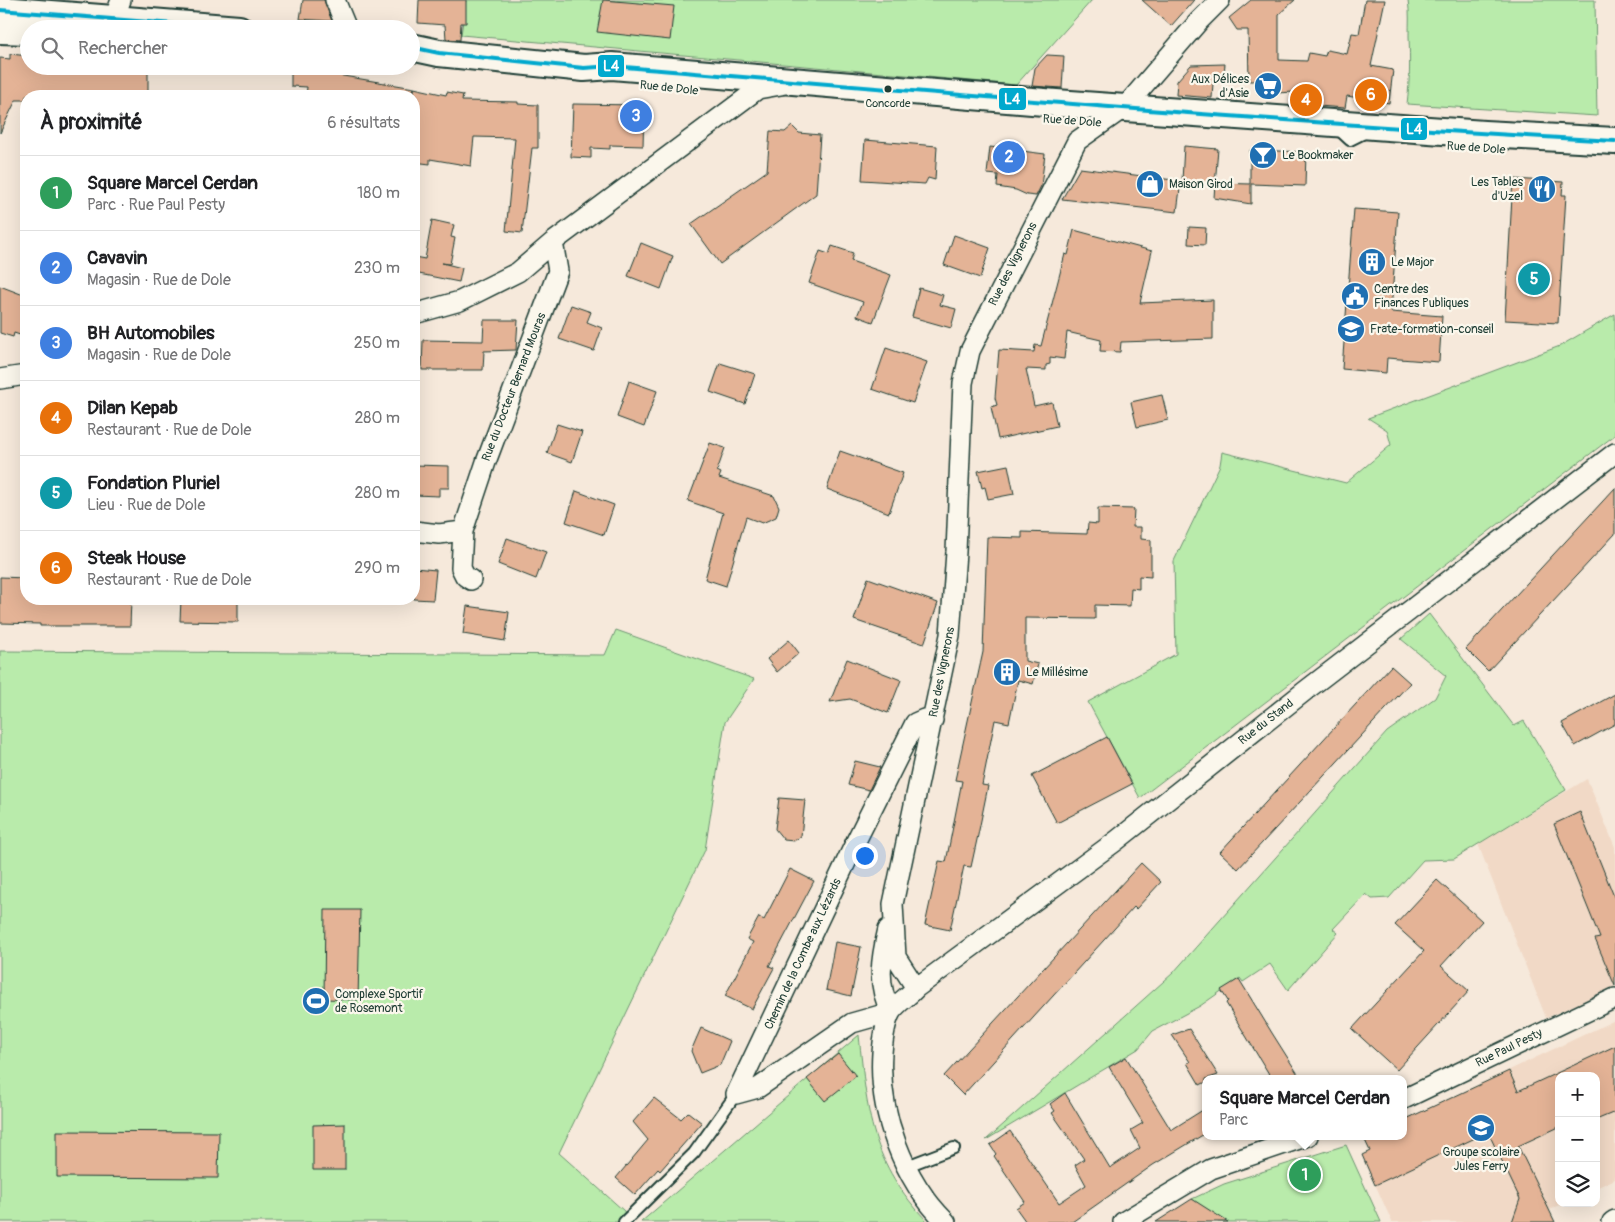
<!DOCTYPE html>
<html lang="fr">
<meta charset="utf-8">
<style>
body{margin:0;font-family:Pangolin,sans-serif;background:#f6f6f6;color:#202124}
.controls{position:absolute;right:15px;bottom:15px;display:grid;overflow:hidden;border-radius:10px;box-shadow:0 5px 20px #0002}
.controls button{width:45px;height:45px;display:grid;place-items:center;padding:0;border:0;border-bottom:1px solid #e0e0e0;background:#fff;color:#202124;font:25px sans-serif}
.you{position:absolute;left:864px;top:855px;width:18px;height:18px;margin:-12px;border:4px solid #fff;border-radius:50%;background:#1a73e8;box-shadow:0 0 0 8px #1a73e833}
.badge{display:grid;place-items:center;width:32px;height:32px;border-radius:50%;background:#111827;color:#fff;font-size:16px;font-weight:700}
.pin{position:absolute;translate:-50% -50%;border:2px solid #fff;box-shadow:0 1px 5px #0006}
.popup{position:absolute;left:1202px;top:1075px;width:205px;height:65px;box-sizing:border-box;display:grid;place-content:center;border-radius:10px;background:#fff;filter:drop-shadow(0 1px 4px #0005);font-size:16px;white-space:nowrap;color:#757577}
.popup b{font-size:19px;color:#202124}
.popup::after{content:'';position:absolute;left:50%;top:100%;margin-left:-10px;border:10px solid transparent;border-top-color:#fff}
.list{margin:0;padding:0;list-style:none}
h2{display:flex;justify-content:space-between;align-items:center;height:65px;margin:0;padding:0 20px;font-size:21px}
h2 small{font-size:16px;font-weight:400;color:#757577}
.list li{display:grid;grid-template-columns:32px 1fr auto;gap:15px;align-items:center;box-sizing:border-box;height:75px;padding:0 20px;border-top:1px solid #e0e0e0}
.list b{display:block;font-size:19px;white-space:nowrap}
.list p{margin:0;font-size:16px;white-space:nowrap;color:#757577}
.list em{font-size:16px;font-style:normal;color:#757577}
.icon{flex:none;width:28px;height:28px;fill:none;stroke:currentColor;stroke-width:2;stroke-linecap:round;stroke-linejoin:round}
.map{position:relative;flex:none;width:1615px;height:1222px;overflow:hidden}
.search{position:absolute;background:#fff;box-shadow:0 5px 20px #0002;left:20px;top:20px;width:400px;height:55px;display:flex;align-items:center;gap:12px;box-sizing:border-box;padding:0 18px;border-radius:28px;color:#757577;font-size:19px}
.panel{position:absolute;background:#fff;box-shadow:0 5px 20px #0002;left:20px;top:90px;width:400px;height:515px;border-radius:20px}
.map>svg:first-child{display:block}
</style>
<div class="map">
<svg width="1615" height="1222" viewBox="0 0 1615 1222">
<rect width="100%" height="100%" fill="#f6e9db"/>
<filter id="ink" filterUnits="userSpaceOnUse"><feTurbulence type="fractalNoise" baseFrequency=".02" numOctaves="2"/><feDisplacementMap in="SourceGraphic" scale="10" xChannelSelector="R" yChannelSelector="G"/><feConvolveMatrix kernelMatrix="1 2 1 2 8 2 1 2 1" color-interpolation-filters="sRGB"/></filter>
<g filter="url(#ink)">
<!-- built -->
<path fill="#f1d9c6" d="M1587,779L1615,847V986L1546,1018L1478,844Z
M1615,1020V1179L1596,1188V1076H1559V1203H1563L1549,1210V1222H1392L1362,1155L1404,1136V1120Z"/>
<!-- green -->
<path fill="#b9ebab" stroke="#6c9470" d="M466,0H1092L1016,85L461,35Z
M1408,0H1595L1597,116L1407,104C1410,79 1410,61 1409,36C1409,23 1410,13 1408,0Z
M1615,314V435L1140,798L1088,702L1176,654L1174,561L1220,465L1222,452L1346,483L1391,445L1387,430L1368,418L1560,346Z
M1429,614L1514,726L1524,721L1566,790L1454,859L1423,860L1389,898L1372,899L1366,894L1333,929L1338,933L1288,990L1270,964L1243,982L1240,978L1200,1006L1153,1031L1138,1049L986,1140L1173,973L1387,732L1435,698L1446,676L1401,639Z
M616,630L754,679L725,722L705,850L559,1153L624,1211L629,1222H0V651L605,655Z
M859,1035C867,1113 871,1163 928,1222H641Z
M1346,1145L1381,1222H1218L1192,1199L1224,1184Z"/>
<!-- building -->
<path fill="#e4b396" stroke="#1f3d34" d="M303,0H324L332,21L300,19Z
M419,0H466V23H461L460,40L446,39L445,25L418,23Z
M603,0L674,6L670,40L597,32Z
M1142,0H1194L1171,26Z
M1251,0H1295L1279,14V60L1307,61L1309,53L1325,56L1327,50L1347,54L1352,33L1359,34L1365,0H1385L1371,66L1393,70L1389,103L1347,96L1345,108L1292,104L1295,92L1258,94L1257,81H1249L1248,30H1237L1229,18Z
M10,54L29,56V66H148V96H26L25,100H16L0,133V58L10,59Z
M1047,55L1064,56L1062,88L1032,86L1035,68Z
M1225,64L1223,82L1213,83L1212,98L1176,95L1177,81L1191,65Z
M291,66H308V70L414,88L413,96H306L307,87L291,86Z
M414,88L446,95L447,92L463,95L462,101L518,102V104L538,105V148H532L522,233L506,231L515,138L474,137L471,166L430,159V164L414,162Z
M573,104L638,105L644,109L643,146L610,145V149L591,148V158L571,157Z
M792,126L799,133L820,135L816,194L720,264L691,224L767,171L770,131L785,132Z
M865,140L937,146L935,180L928,178L925,184L862,180Z
M1184,146L1218,149L1215,185L1182,181Z
M990,147L1045,154L1041,186L1036,196L1027,195L1016,190L997,187L998,175L987,174Z
M1250,150L1306,152L1305,186L1251,184V204L1214,198L1215,183L1250,184Z
M1080,168L1181,181L1177,212L1062,199Z
M1513,179L1563,182L1562,195H1566L1558,323L1505,320Z
M1354,209L1398,212L1391,312L1442,316L1439,362L1387,358L1386,373L1342,369Z
M432,220L454,225L451,237L455,238L450,264L442,263L462,268L459,282L414,273V257L425,259Z
M1189,227L1206,228L1205,245L1188,244Z
M1074,230L1152,251L1140,303L1213,300V339L1121,342L1120,352L1100,351L1101,340L1067,332L1064,359L1050,357V364L1046,365V370L1026,369L1034,406L1052,402L1057,426L998,439L991,407L997,405L995,398L999,350L1034,352L1035,345L1041,346L1065,254L1068,255Z
M954,235L990,248L980,278L944,265Z
M641,243L673,256L661,289L628,276Z
M832,246L853,253L851,261L891,275L873,322L857,316L863,302L809,283L820,251L829,254Z
M0,286L26,296V337L14,333L13,337L0,333Z
M919,288L943,295L940,305L956,309L951,328L912,317Z
M571,305L591,312L587,322L602,328L594,351L559,339Z
M484,320H518L516,350L484,351L483,370H422L423,340L483,341Z
M886,348L927,362L913,403L872,389Z
M720,363L755,374L745,404L710,392Z
M629,381L657,391L644,427L617,417Z
M1162,395L1168,420L1137,427L1131,402Z
M557,424L582,432L572,462L547,453Z
M710,443L725,448L717,471L721,473L719,478L774,496L779,507L776,517L762,523L746,517L726,586L705,579L723,513L688,501Z
M840,451L903,473L889,513L827,489Z
M414,465L449,466V488H439V496L414,495Z
M1008,465L1014,494L988,499L985,487L982,488L978,471Z
M1615,488V534L1488,671L1466,649Z
M576,491L614,505L604,535L566,522Z
M1098,508L1134,509L1133,527H1141V539L1151,540V577L1139,576V589L1131,588L1130,606L1095,605V619L1025,618V661L1038,664L1033,684L1018,680L1009,723L995,720L982,785L988,786L978,835L971,867L964,866L950,930L925,925L939,861L946,862L962,781L955,780L983,652L987,537L1022,538V532L1087,534L1088,523L1098,524Z
M507,538L546,552L536,579L498,564Z
M414,568L436,570L433,600L414,599Z
M0,577L26,578V599H131L130,626H40V624L0,623Z
M868,578L938,603L924,644L854,620Z
M181,599H238V622L180,621Z
M467,606L509,612L505,641L463,634Z
M789,640L799,653L777,672L767,659Z
M847,659L901,680L888,713L850,699L830,702Z
M1391,666L1410,683L1238,869L1220,852Z
M1615,694V724L1575,746L1562,723Z
M1107,737L1132,784L1057,823L1032,776Z
M855,761L880,767L869,790L848,785Z
M779,798L805,800L801,836L794,841L784,840L775,829Z
M1580,812L1615,899V986L1595,939L1600,938L1554,824Z
M1141,863L1161,882L1136,909L1134,907L963,1095L944,1076Z
M790,869L814,881L769,966L774,968L752,1009L725,996L753,942L747,939L759,917L764,920Z
M1437,880L1482,921L1441,966L1469,991L1397,1070L1352,1029L1424,951L1395,925Z
M325,910H360L358,1000L324,999Z
M835,942L861,947L851,996L826,990Z
M1239,979L1272,1033L1301,1079H1272L1226,1003L1228,1001L1221,990Z
M701,1028L730,1041L720,1065L700,1073L691,1051Z
M1189,1029L1218,1075L1206,1079V1082L1200,1085L1187,1063L1190,1062L1172,1035Z
M1615,1046V1112L1596,1120V1076H1559V1127L1518,1146L1555,1222H1512L1520,1199L1488,1132L1375,1185L1362,1155L1370,1151L1363,1136H1404V1120L1509,1071L1518,1091Z
M838,1054L856,1076L825,1101L807,1079Z
M1126,1057L1171,1130L1206,1108V1133L1153,1165L1072,1222H1026L1016,1208L1025,1202L994,1156L996,1154L990,1145L1010,1131L1059,1203L1086,1185L1075,1165L1084,1159L1052,1113L1055,1111L1050,1104L1065,1093L1110,1168L1140,1148L1131,1130L1143,1123L1109,1067Z
M654,1098L681,1119L688,1112L702,1123L660,1171L658,1169L635,1195L616,1178L648,1140L633,1122Z
M345,1124V1170H313V1125Z
M57,1131L219,1132L218,1178L57,1177Z
M1192,1199L1228,1222H1156Z"/>
<g fill="none" stroke-linecap="round" stroke-linejoin="round">
<defs>
<path id="lane" d="M1337,128L1350,140L1366,132
M907,1166L954,1148
M624,1222L694,1153L736,1094"/>
<path id="street" d="M335,0L347,29
M61,29L68,25L111,27L121,0
M414,314L460,301L518,272L553,242L758,89L781,85
M0,379L26,375
M414,531L439,534L463,531
M471,580L465,576L461,568L463,531L486,462L558,271L553,242
M916,988L896,957L893,904L950,635L956,552L963,383L970,351L1077,141L1125,107L1199,21L1220,0
M736,1094L857,839L915,723L924,719L933,720
M736,1094L758,1088L852,1023L891,1012C876,985 881,958 888,929
M1404,1099L1615,998
M946,1222C903,1180 878,1112 882,1053C883,1040 885,1023 891,1012C897,1003 909,996 916,988L1116,841L1305,691L1615,453
M1123,1222L1211,1169L1308,1136
M1612,1222L1615,1220"/>
<path id="secondary" d="M0,10L239,29
M0,30L29,31
M411,47L439,53L584,68L612,66L1056,103L1484,134L1615,141"/>
</defs>
<!-- lane casing -->
<use href="#lane" stroke="#1f3d34" stroke-width="14"/>
<!-- street casing -->
<use href="#street" stroke="#1f3d34" stroke-width="22"/>
<!-- secondary casing -->
<use href="#secondary" stroke="#1f3d34" stroke-width="30"/>
<!-- lane -->
<use href="#lane" stroke="#fbf7ec" stroke-width="10"/>
<!-- street -->
<use href="#street" stroke="#fbf7ec" stroke-width="19"/>
<!-- secondary -->
<use href="#secondary" stroke="#fbf7ec" stroke-width="26"/>
<defs>
<path id="bus-1" d="M0,10L236,29
M411,47L439,53L584,68L612,66C946,94 1280,123 1615,141"/>
</defs>
<!-- bus-1 casing -->
<use href="#bus-1" stroke="#fbf7ec" stroke-width="8"/>
<!-- bus-1 -->
<use href="#bus-1" stroke="#00a9ce" stroke-width="4"/>
</g>
</g>
<!-- icons -->
<defs>
<symbol id="supermarket-disc" viewBox="-11 -11 22 22"><circle r="9.5" fill="#1f6fb2" stroke="#fbf7ec"/><path d="M-6-5.5h2.5l.6 2H6L4.5 2H-2.5L-4.4-4H-6ZM-1.5 3.2a1.3 1.3 0 1 0 .1 0ZM3 3.2a1.3 1.3 0 1 0 .1 0Z" fill="#fff"/></symbol>
<symbol id="bar-disc" viewBox="-11 -11 22 22"><circle r="9.5" fill="#1f6fb2" stroke="#fbf7ec"/><path d="M-6-5H6L.8 .8V4.5H3.5V6h-7V4.5H-.8V.8Z" fill="#fff"/></symbol>
<symbol id="shop-disc" viewBox="-11 -11 22 22"><circle r="9.5" fill="#1f6fb2" stroke="#fbf7ec"/><path d="M-5-2.5h2.3a2.7 3.5 0 0 1 5.4 0H5L5.5 6h-11ZM-1.5-2.5h3a1.5 2.3 0 0 0-3 0Z" fill="#fff"/></symbol>
<symbol id="restaurant-disc" viewBox="-11 -11 22 22"><circle r="9.5" fill="#1f6fb2" stroke="#fbf7ec"/><path d="M-5-6h1v4h1v-4h1v4h1v-4h1v5L-1.5 .5V6h-2V.5L-5-1ZM5-6V6H3V1.5H1.5Q1.5-4 5-6Z" fill="#fff"/></symbol>
<symbol id="building-disc" viewBox="-11 -11 22 22"><circle r="9.5" fill="#1f6fb2" stroke="#fbf7ec"/><path d="M-4-6H4V6H1V3H-1V6H-4ZM-2.5-4.3h1.7v1.8h-1.7ZM.8-4.3h1.7v1.8H.8ZM-2.5-1h1.7V.8h-1.7ZM.8-1h1.7V.8H.8Z" fill="#fff"/></symbol>
<symbol id="civic-disc" viewBox="-11 -11 22 22"><circle r="9.5" fill="#1f6fb2" stroke="#fbf7ec"/><path d="M-.6-6.5H3V-4.5H.6V-3L4-1V1h2V6H-6V1h2V-1L-.6-3ZM-1.2 2.5V6h2.4V2.5Z" fill="#fff"/></symbol>
<symbol id="university-disc" viewBox="-11 -11 22 22"><circle r="9.5" fill="#1f6fb2" stroke="#fbf7ec"/><path d="M0-5L7-2L0 1L-7-2ZM-4 1L0 2.5L4 1V4Q0 6-4 4Z" fill="#fff"/></symbol>
<symbol id="stadium-disc" viewBox="-11 -11 22 22"><circle r="9.5" fill="#1f6fb2" stroke="#fbf7ec"/><path d="M0-5a6.5 5 0 1 0 0 10a6.5 5 0 1 0 0-10ZM-3.5-1.8h7v3.6h-7Z" fill="#fff"/></symbol>
<symbol id="school-disc" viewBox="-11 -11 22 22"><circle r="9.5" fill="#1f6fb2" stroke="#fbf7ec"/><path d="M0-5L7-2L0 1L-7-2ZM-4 1L0 2.5L4 1V4Q0 6-4 4Z" fill="#fff"/></symbol>
</defs>
<g fill-rule="evenodd">
<use href="#supermarket-disc" x="1252" y="70" width="32" height="32"/>
<use href="#bar-disc" x="1247" y="139" width="32" height="32"/>
<use href="#shop-disc" x="1134" y="168" width="32" height="32"/>
<use href="#restaurant-disc" x="1526" y="173" width="32" height="32"/>
<use href="#building-disc" x="1356" y="246" width="32" height="32"/>
<use href="#civic-disc" x="1339" y="280" width="32" height="32"/>
<use href="#university-disc" x="1335" y="313" width="32" height="32"/>
<use href="#building-disc" x="991" y="656" width="32" height="32"/>
<use href="#stadium-disc" x="300" y="985" width="32" height="32"/>
<use href="#school-disc" x="1465" y="1112" width="32" height="32"/>
</g>
<!-- markers -->
<circle fill="#1f3d34" stroke="#fbf7ec" stroke-width="2" cx="888" cy="89" r="4.5"/>
<g text-anchor="middle" dominant-baseline="central" stroke-width="4.5" stroke-linejoin="round" paint-order="stroke">
<!-- bus labels -->
<g font-size="11" fill="#1f3d34" stroke="#fbf7ec">
<text x="888" y="103">Concorde</text>
</g>
<!-- poi labels -->
<g font-size="12" fill="#1f3d34" stroke="#fbf7ec" text-anchor="start">
<text x="1249" y="79" text-anchor="end">Aux Délices<tspan x="1249" dy="14">d'Asie</tspan></text>
<text x="1282" y="155">Le Bookmaker</text>
<text x="1523" y="182" text-anchor="end">Les Tables<tspan x="1523" dy="14">d'Uzel</tspan></text>
<text x="1169" y="184">Maison Girod</text>
<text x="1391" y="262">Le Major</text>
<text x="1374" y="289">Centre des<tspan x="1374" dy="14">Finances Publiques</tspan></text>
<text x="1370" y="329">Frate-formation-conseil</text>
<text x="1026" y="672">Le Millésime</text>
<text x="335" y="994">Complexe Sportif<tspan x="335" dy="14">de Rosemont</tspan></text>
<text x="1481" y="1152" text-anchor="middle">Groupe scolaire<tspan x="1481" dy="14">Jules Ferry</tspan></text>
</g>
<!-- street labels -->
<g font-size="12" fill="#1f3d34" stroke="#fbf7ec">
<text transform="translate(669 88) rotate(6)">Rue de Dole</text>
<text transform="translate(1072 121) rotate(4)">Rue de Dole</text>
<text transform="translate(1476 148) rotate(4)">Rue de Dole</text>
<text transform="translate(1013 264) rotate(-63)">Rue des Vignerons</text>
<text transform="translate(514 387) rotate(-69)">Rue du Docteur Bernard Mouras</text>
<text transform="translate(942 672) rotate(-79)">Rue des Vignerons</text>
<text transform="translate(1266 722) rotate(-38)">Rue du Stand</text>
<text transform="translate(803 954) rotate(-65)">Chemin de la Combe aux Lézards</text>
<text transform="translate(1509 1048) rotate(-26)">Rue Paul Pesty</text>
</g>
</g>
<g stroke="#fbf7ec" stroke-width="2">
<rect x="597" y="54" width="28" height="24" rx="5" fill="#00a9ce"/>
<rect x="998" y="87" width="29" height="24" rx="5" fill="#00a9ce"/>
<rect x="1400" y="117" width="28" height="24" rx="5" fill="#00a9ce"/>
</g>
<g font-size="14" text-anchor="middle" font-weight="bold" fill="#fff">
<text x="611" y="71">L4</text>
<text x="1012" y="104">L4</text>
<text x="1414" y="134">L4</text>
</g>
</svg>
<div class="controls">
<button>+</button>
<button>−</button>
<button><svg class="icon" aria-label="layers" viewBox="0 0 24 24"><path d="M12 4l9 5-9 5-9-5zM3 14l9 5 9-5"/></svg></button>
</div>
<div class="you"></div>
<div class="pin badge" style="left:1305px;top:1175px;background:#2e9e5b">1</div>
<div class="popup"><b>Square Marcel Cerdan</b>Parc</div>
<div class="pin badge" style="left:1009px;top:157px;background:#3f7fe0">2</div>
<div class="pin badge" style="left:636px;top:116px;background:#3f7fe0">3</div>
<div class="pin badge" style="left:1306px;top:100px;background:#e8710a">4</div>
<div class="pin badge" style="left:1534px;top:279px;background:#0f9aa8">5</div>
<div class="pin badge" style="left:1371px;top:95px;background:#e8710a">6</div>
<div class="search"><svg class="icon" aria-label="search" viewBox="0 0 24 24"><circle cx="10" cy="10" r="6"/><path d="M15 15l6 6"/></svg>Rechercher</div>
<section class="panel">
<h2>À proximité<small>6 résultats</small></h2>
<ul class="list">
<li><span class="badge" style="background:#2e9e5b">1</span><div><b>Square Marcel Cerdan</b><p>Parc · Rue Paul Pesty</p></div><em>180 m</em></li>
<li><span class="badge" style="background:#3f7fe0">2</span><div><b>Cavavin</b><p>Magasin · Rue de Dole</p></div><em>230 m</em></li>
<li><span class="badge" style="background:#3f7fe0">3</span><div><b>BH Automobiles</b><p>Magasin · Rue de Dole</p></div><em>250 m</em></li>
<li><span class="badge" style="background:#e8710a">4</span><div><b>Dilan Kepab</b><p>Restaurant · Rue de Dole</p></div><em>280 m</em></li>
<li><span class="badge" style="background:#0f9aa8">5</span><div><b>Fondation Pluriel</b><p>Lieu · Rue de Dole</p></div><em>280 m</em></li>
<li><span class="badge" style="background:#e8710a">6</span><div><b>Steak House</b><p>Restaurant · Rue de Dole</p></div><em>290 m</em></li>
</ul>
</section>
</div>
